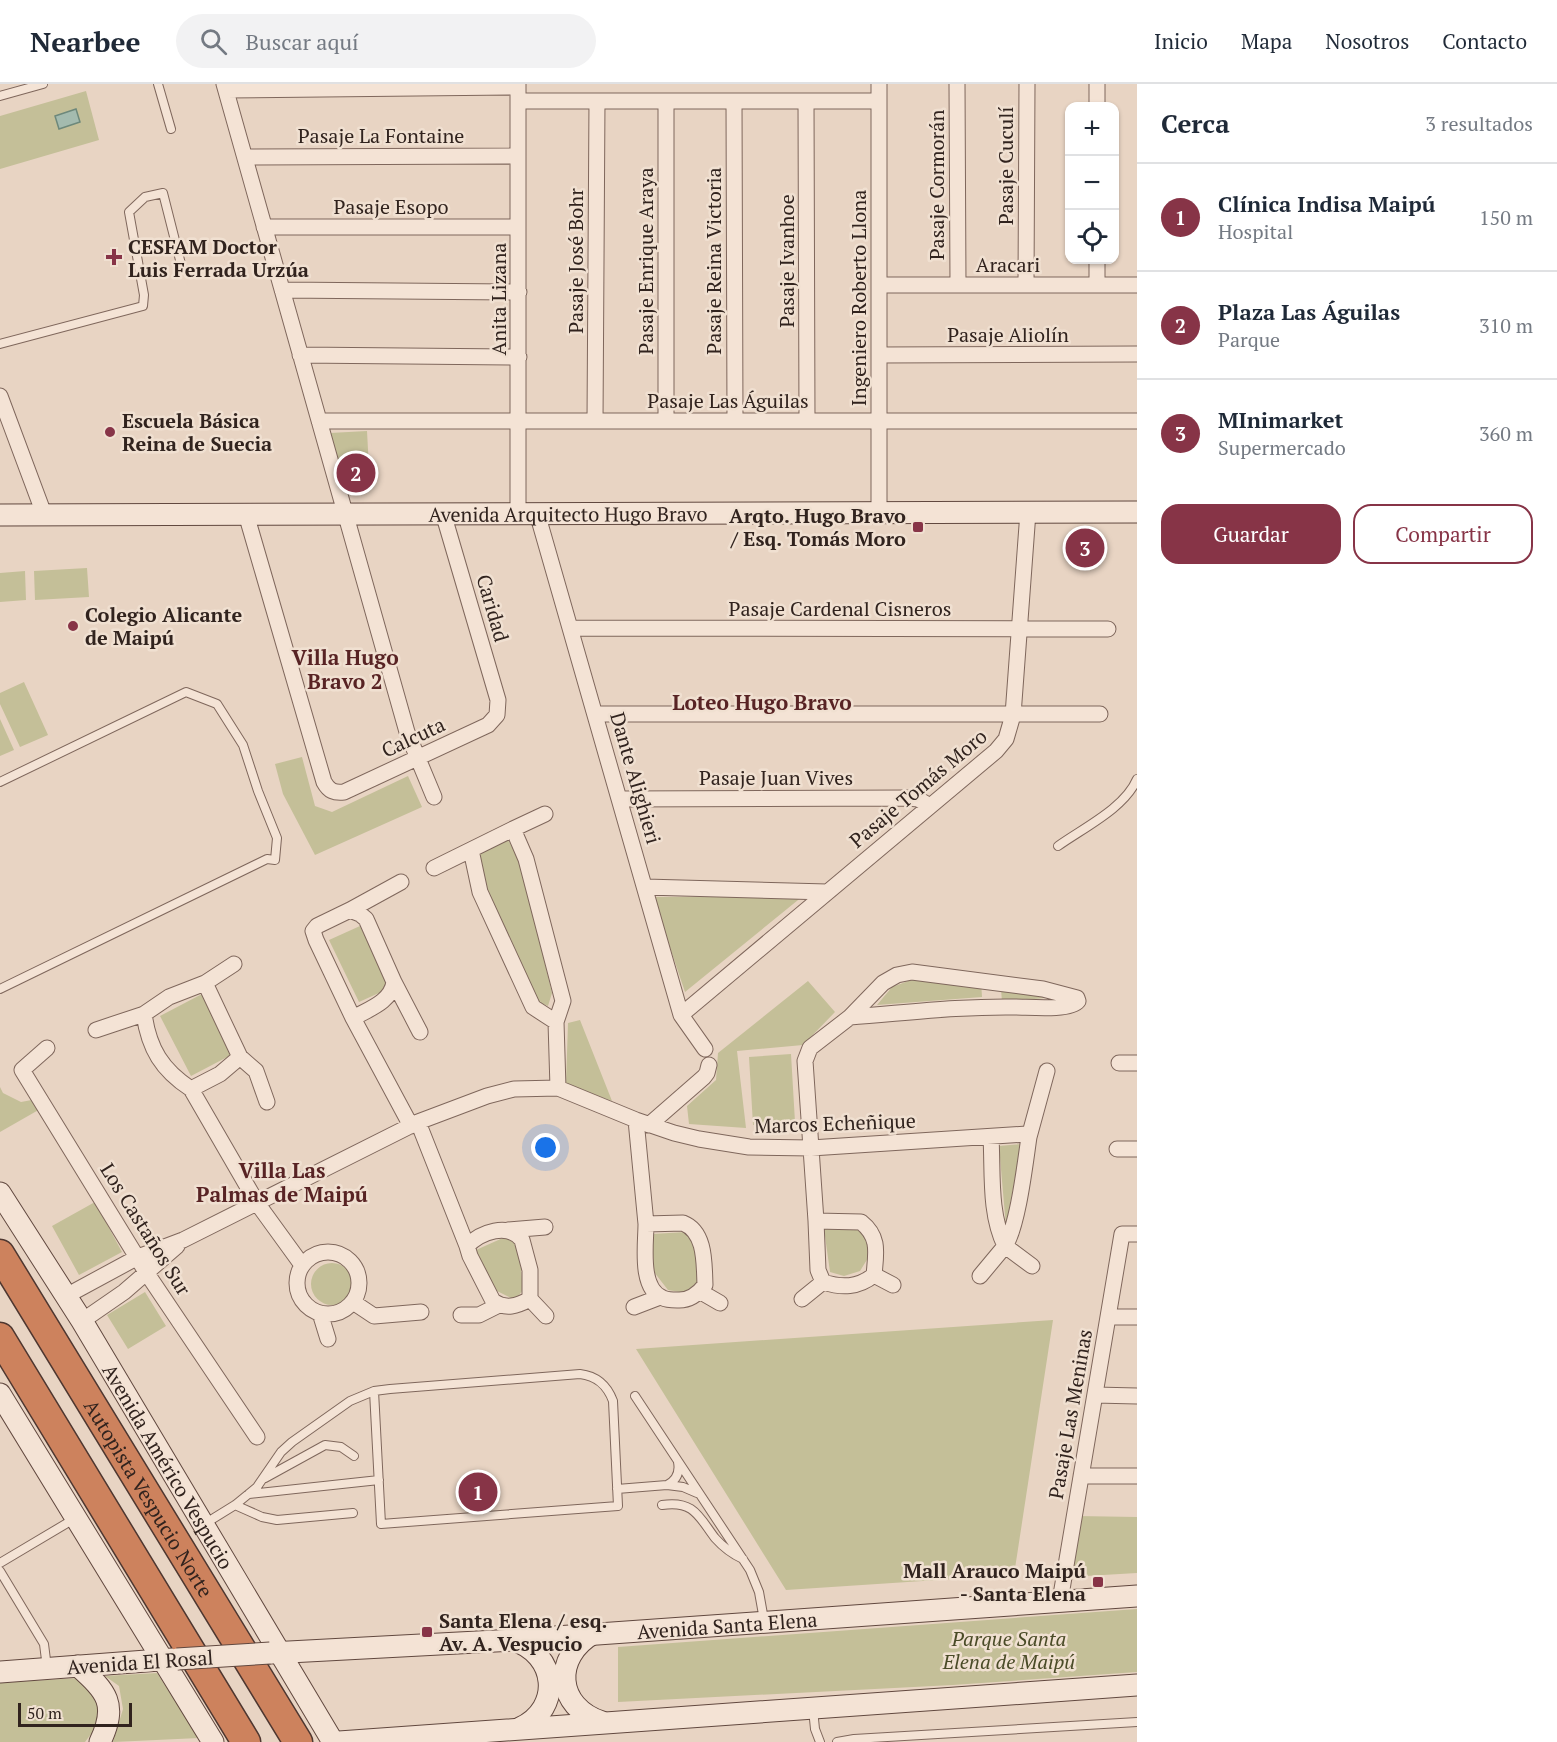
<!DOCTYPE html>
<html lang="es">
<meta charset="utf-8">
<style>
body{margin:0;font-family:"PT Serif",serif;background:#f2f2f3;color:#1f2937}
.controls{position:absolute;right:18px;top:18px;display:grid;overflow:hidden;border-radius:12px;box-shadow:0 2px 4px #0004}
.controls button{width:54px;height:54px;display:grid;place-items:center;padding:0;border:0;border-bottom:2px solid #e0e1e3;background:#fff;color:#1f2937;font:30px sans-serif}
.scale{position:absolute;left:18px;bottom:15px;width:114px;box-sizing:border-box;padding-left:6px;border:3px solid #31231e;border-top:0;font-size:16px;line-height:21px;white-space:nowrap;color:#31231e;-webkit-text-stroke:4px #f0e0d1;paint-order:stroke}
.you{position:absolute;left:546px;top:1064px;width:21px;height:21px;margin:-15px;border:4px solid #fff;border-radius:50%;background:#1a73e8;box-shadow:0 0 0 9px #1a73e833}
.badge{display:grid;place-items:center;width:39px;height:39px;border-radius:50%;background:#873447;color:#fff;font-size:20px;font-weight:700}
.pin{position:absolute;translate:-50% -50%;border:3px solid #fff;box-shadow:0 2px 6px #0006}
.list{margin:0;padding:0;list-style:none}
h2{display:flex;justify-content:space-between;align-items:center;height:78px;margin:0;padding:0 24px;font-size:26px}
h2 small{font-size:20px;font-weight:400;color:#747a83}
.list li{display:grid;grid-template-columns:39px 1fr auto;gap:18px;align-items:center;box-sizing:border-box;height:108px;padding:0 24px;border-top:2px solid #e0e1e3}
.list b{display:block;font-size:22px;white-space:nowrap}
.list p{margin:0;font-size:20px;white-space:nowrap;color:#747a83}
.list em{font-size:20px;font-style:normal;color:#747a83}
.actions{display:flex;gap:12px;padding:18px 24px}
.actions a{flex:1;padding:14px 0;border:2px solid #873447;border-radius:18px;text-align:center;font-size:21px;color:#873447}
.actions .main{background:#873447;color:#fff}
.icon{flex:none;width:33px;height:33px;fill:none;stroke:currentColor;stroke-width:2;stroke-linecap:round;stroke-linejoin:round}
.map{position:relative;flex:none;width:1137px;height:1658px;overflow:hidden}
header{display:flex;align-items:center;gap:36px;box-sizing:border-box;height:84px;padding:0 30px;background:#fff;border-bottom:2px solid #e0e1e3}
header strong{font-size:28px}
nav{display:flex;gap:33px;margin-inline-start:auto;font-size:21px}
.search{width:420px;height:54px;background:#f2f2f3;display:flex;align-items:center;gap:15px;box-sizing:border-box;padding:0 21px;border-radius:33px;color:#747a83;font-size:22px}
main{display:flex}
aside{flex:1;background:#fff}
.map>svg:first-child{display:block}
</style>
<header>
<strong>Nearbee</strong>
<div class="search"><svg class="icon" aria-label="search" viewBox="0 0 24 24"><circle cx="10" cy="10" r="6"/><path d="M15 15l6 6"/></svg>Buscar aquí</div>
<nav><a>Inicio</a><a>Mapa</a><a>Nosotros</a><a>Contacto</a></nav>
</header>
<main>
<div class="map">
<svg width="1137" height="1658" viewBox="0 0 1137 1658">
<rect width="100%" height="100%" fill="#e8d4c3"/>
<!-- green -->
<path fill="#c4bf98" d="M86,7L99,56L0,85V32Z
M367,347L370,403L346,404L330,349Z
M87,484L89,513L35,516L34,487Z
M25,487L26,516L0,518V489Z
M24,598L48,651L20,663L0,620V609Z
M0,635L14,666L0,672Z
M302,673L315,722L332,728L408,692L422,723L315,771L283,710L275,680Z
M508,756L520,776L552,909L548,922L536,917L486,808L478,770Z
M803,812L685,908L653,813Z
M360,842L390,904L359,918L329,856Z
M911,896L981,897L982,913L877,921L892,903Z
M808,897L835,928L803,961L737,967L746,1044L689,1040L687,1022L716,996L718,969Z
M1001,905L1045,909V914L1002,918Z
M202,910L233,970L191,992L160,932Z
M580,936L612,1017L566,1000L568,939Z
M791,970L795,1038L753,1041L749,973Z
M0,1003L3,1009L21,1018L37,1015L42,1024L0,1048Z
M1021,1060L1006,1143L999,1062Z
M95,1118L122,1168L79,1191L52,1142Z
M824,1145L860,1146L870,1158L868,1174L860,1187L844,1192L830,1188Z
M686,1148L698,1160L701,1195L685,1209L668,1206L654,1188L652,1150Z
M505,1153L516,1158L521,1184L523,1206L515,1216L495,1206L476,1166Z
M311 1200a21 21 0 1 1 42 0a21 21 0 1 1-42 0Z
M145,1208L166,1242L128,1265L107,1231Z
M1053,1236L1014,1491L786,1506L636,1265Z
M1077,1432L1137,1433V1489L1069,1493Z
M1137,1525V1588L953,1601L618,1618V1563Z
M157,1589L199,1654L113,1658L123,1625L119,1602L105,1592Z
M78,1594L95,1607L103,1626L94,1646L85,1658H0V1599Z"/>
<!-- water -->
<path fill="#a4bbaf" stroke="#6d887b" stroke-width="1.5" d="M76,25L80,38L59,45L55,32Z"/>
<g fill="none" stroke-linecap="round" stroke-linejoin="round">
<defs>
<path id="lane" d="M158,0L171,45
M0,12L43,0
M0,260L143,222L144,211L129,128L145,113L163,109L181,180
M0,698L186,608L217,620L243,661L258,707L277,754L275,776L267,775L0,905
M1058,762C1083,744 1125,724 1137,695
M635,1312L750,1486L759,1508L764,1536
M678,1378C680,1388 677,1396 667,1401L683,1403L697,1409
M265,1394L325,1361L341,1363L354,1372
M617,1405L667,1401
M249,1410L379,1396
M235,1421L262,1433L277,1436L353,1429
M662,1421C694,1416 699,1433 715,1454C723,1463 732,1470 743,1475
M206,1439L235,1421L257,1403L281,1368L292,1358L350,1317L374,1307L390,1305L580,1290C597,1292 607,1301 613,1317L618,1422L381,1440L374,1307
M0,1479L74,1435
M0,1487L44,1560L47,1584
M813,1625L815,1645L820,1658
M837,1658L854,1655L1137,1638"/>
<path id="street" d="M224,0L407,648L434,713
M518,0V429
M879,0V429
M957,0L958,201
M226,6L518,3
M518,17H879
M666,17V337
M734,17L735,337
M806,17L807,337
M1097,22V0
M245,73L518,72
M264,143H518
M879,201H1137
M1026,201L1027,0
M1097,201V176
M282,206L519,208
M300,271L519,273
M879,271L1137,270
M0,312L44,430
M319,337H1137
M595,337L597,17
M537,429L681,931L705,965
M246,430L324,698C329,707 334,709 344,708L488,641L497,631L498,616L443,429
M571,544L1108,545
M596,630H1100
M620,715L908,714L918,715L930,722
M513,745L545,730
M434,784L513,745L526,775L563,917L556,938L533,923L480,808L471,766
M645,803L827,808
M350,826L401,798
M394,898L420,948
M205,899L234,880
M681,931L996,667L1006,655L1013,631L1028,428
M353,934C369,925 391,918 394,898L366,835L360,830L350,826L317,842L313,847L316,856L353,934L411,1042
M556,938L558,1004
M96,946L144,930
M47,964L22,986L146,1188L257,1353
M240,973L256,987L267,1018
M1119,979H1137
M191,1005L220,990L240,973L205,899L169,913L144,930C149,965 162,986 191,1005L257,1119L302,1181
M636,1036L646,1140
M418,1038L467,1162
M649,1041L704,993L707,989L709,981
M1029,1053L1047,987
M1117,1065H1137
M816,1137L861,1138C880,1153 876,1169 874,1191C858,1204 842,1204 823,1198L818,1186L816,1137L805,977L810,964L850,933L883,899L897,891L912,888L1043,905L1077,914L1078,917C1070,927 1029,923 1016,923C961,922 905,929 850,933
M683,1139C706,1148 704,1180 705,1201C698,1210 689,1217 677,1216C673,1216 667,1216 663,1214C639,1205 646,1160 646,1140Z
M508,1146L545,1143
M297 1199a31 31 0 1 1 62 0a31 31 0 1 1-62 0Z
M874,1191L893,1201
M980,1192L1005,1162L1032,1182
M701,1208L720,1219
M66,1212L138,1173L183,1156L418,1038L487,1012L514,1005L558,1004L636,1036L674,1049L699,1055L749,1063L811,1064L1027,1050L1029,1053C1025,1080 1018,1142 1005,1162C989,1129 993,1089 991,1053
M530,1215C517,1222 506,1226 493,1217L470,1172L467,1162C481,1148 508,1138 522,1156L530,1186V1215L546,1232
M802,1215L823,1198
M353,1218L374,1232L421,1228
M634,1223L660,1213
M320,1229L328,1255
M461,1231H479L499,1221
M1108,1233H1137
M82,1237L124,1208L177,1162
M1095,1311L1137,1312
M1081,1392H1137
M1060,1517L1122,1150H1137"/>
<g id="secondary">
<path id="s1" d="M0,431L1137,428"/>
<path id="s2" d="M0,1109L82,1237L333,1658"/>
<path d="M0,1310L213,1658"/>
<path d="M594,1549C552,1573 556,1623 602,1638"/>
<path d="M513,1556C557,1570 563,1624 520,1644"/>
<path id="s3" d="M270,1569L513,1556L1137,1512"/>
<path d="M78,1582C107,1608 118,1620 100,1658"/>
<path d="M0,1588L173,1575"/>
<path d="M339,1658L1137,1601"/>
</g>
<g id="highway">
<path id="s4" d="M0,1170L298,1658"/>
<path d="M0,1253L246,1658"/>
</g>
</defs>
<!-- lane casing -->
<use href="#lane" stroke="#7f675c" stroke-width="10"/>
<!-- street casing -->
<use href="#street" stroke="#7f675c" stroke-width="17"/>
<!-- secondary casing -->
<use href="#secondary" stroke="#61483f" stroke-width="23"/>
<!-- highway casing -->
<use href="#highway" stroke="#4e3730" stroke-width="31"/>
<!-- lane -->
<use href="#lane" stroke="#f4e3d5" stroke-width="8"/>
<!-- street -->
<use href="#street" stroke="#f4e3d5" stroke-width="15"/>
<!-- secondary -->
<use href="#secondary" stroke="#f4e3d5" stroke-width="21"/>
<!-- highway -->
<use href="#highway" stroke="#cd825d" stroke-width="28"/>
<defs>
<path id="secondary-bridge" d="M177,1575L270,1569"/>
</defs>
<!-- secondary-bridge casing -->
<use href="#secondary-bridge" stroke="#61483f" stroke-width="23" stroke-linecap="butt"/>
<!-- secondary-bridge -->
<use href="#secondary-bridge" stroke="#f4e3d5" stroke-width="21"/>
</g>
<!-- markers -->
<g fill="#873447" stroke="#f0e0d1" stroke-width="2">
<path d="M111 164h6v6h6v6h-6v6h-6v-6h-6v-6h6z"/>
<circle cx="110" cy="348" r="6"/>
<rect x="912" y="437" width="12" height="12" rx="3"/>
<circle cx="73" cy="542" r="6"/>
<rect x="1092" y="1492" width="12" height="12" rx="3"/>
<rect x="421" y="1542" width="12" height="12" rx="3"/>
</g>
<g text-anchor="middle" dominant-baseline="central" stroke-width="5" stroke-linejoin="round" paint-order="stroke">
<!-- street labels -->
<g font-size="20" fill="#31231e" stroke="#f0e0d1">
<text x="381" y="51">Pasaje La Fontaine</text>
<text transform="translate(1005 82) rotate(-90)">Pasaje Cuculí</text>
<text transform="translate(936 101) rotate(-90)">Pasaje Cormorán</text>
<text x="391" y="122">Pasaje Esopo</text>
<text transform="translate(575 177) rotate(-90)">Pasaje José Bohr</text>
<text transform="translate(645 177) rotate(-90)">Pasaje Enrique Araya</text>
<text transform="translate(713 177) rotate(-90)">Pasaje Reina Victoria</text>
<text transform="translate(786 177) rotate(-90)">Pasaje Ivanhoe</text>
<text x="1008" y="180">Aracari</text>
<text transform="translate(858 214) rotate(-90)">Ingeniero Roberto Llona</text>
<text transform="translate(498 215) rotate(-90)">Anita Lizana</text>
<text x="1008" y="250">Pasaje Aliolín</text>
<text x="728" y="316">Pasaje Las Águilas</text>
<text stroke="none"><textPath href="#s1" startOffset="568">Avenida Arquitecto Hugo Bravo</textPath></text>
<text transform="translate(493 524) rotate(74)">Caridad</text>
<text x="840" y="524">Pasaje Cardenal Cisneros</text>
<text transform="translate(413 653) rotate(-25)">Calcuta</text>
<text x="776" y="693">Pasaje Juan Vives</text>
<text transform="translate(636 694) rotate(74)">Dante Alighieri</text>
<text transform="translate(918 704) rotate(-40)">Pasaje Tomás Moro</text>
<text transform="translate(835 1039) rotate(-2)">Marcos Echeñique</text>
<text transform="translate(146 1145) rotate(58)">Los Castaños Sur</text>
<text transform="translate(1070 1330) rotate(-80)">Pasaje Las Meninas</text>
<text stroke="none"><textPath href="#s2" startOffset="321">Avenida Américo Vespucio</textPath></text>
<text stroke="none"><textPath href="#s4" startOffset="286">Autopista Vespucio Norte</textPath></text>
<text stroke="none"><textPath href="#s3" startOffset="458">Avenida Santa Elena</textPath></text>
<text transform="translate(140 1578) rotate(-4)">Avenida El Rosal</text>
</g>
<!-- poi labels -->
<g font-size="20" font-weight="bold" fill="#31231e" stroke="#f0e0d1" text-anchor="start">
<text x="128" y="162">CESFAM Doctor<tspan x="128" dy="23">Luis Ferrada Urzúa</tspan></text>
<text x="122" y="336">Escuela Básica<tspan x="122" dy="23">Reina de Suecia</tspan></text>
<text x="906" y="431" text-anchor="end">Arqto. Hugo Bravo<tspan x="906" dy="23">/ Esq. Tomás Moro</tspan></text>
<text x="85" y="530">Colegio Alicante<tspan x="85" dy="23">de Maipú</tspan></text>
<text x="1086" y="1486" text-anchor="end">Mall Arauco Maipú<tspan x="1086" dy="23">- Santa Elena</tspan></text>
<text x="439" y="1536">Santa Elena / esq.<tspan x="439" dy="23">Av. A. Vespucio</tspan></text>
</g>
<!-- park labels -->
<g font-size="20" font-style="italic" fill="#4a4b27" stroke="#f0e0d1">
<text x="1009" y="1554">Parque Santa<tspan x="1009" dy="23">Elena de Maipú</tspan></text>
</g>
<!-- neighbourhood labels -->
<g font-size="21" font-weight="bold" fill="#582324" stroke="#f0e0d1">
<text x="345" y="573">Villa Hugo<tspan x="345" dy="24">Bravo 2</tspan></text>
<text x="762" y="618">Loteo Hugo Bravo</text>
<text x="282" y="1086">Villa Las<tspan x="282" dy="24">Palmas de Maipú</tspan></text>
</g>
</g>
</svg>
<div class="controls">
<button>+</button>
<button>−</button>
<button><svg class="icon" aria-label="locate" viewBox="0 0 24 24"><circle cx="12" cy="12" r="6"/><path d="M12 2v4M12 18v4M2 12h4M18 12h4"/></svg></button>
</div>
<div class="scale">50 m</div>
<div class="you"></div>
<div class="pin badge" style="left:478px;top:1408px">1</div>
<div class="pin badge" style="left:356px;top:389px">2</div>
<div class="pin badge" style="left:1085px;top:464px">3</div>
</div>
<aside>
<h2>Cerca<small>3 resultados</small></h2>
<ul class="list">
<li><span class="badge">1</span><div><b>Clínica Indisa Maipú</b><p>Hospital</p></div><em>150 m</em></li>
<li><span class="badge">2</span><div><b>Plaza Las Águilas</b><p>Parque</p></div><em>310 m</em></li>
<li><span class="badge">3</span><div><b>MInimarket</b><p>Supermercado</p></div><em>360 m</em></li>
</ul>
<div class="actions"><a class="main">Guardar</a><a>Compartir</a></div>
</aside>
</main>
